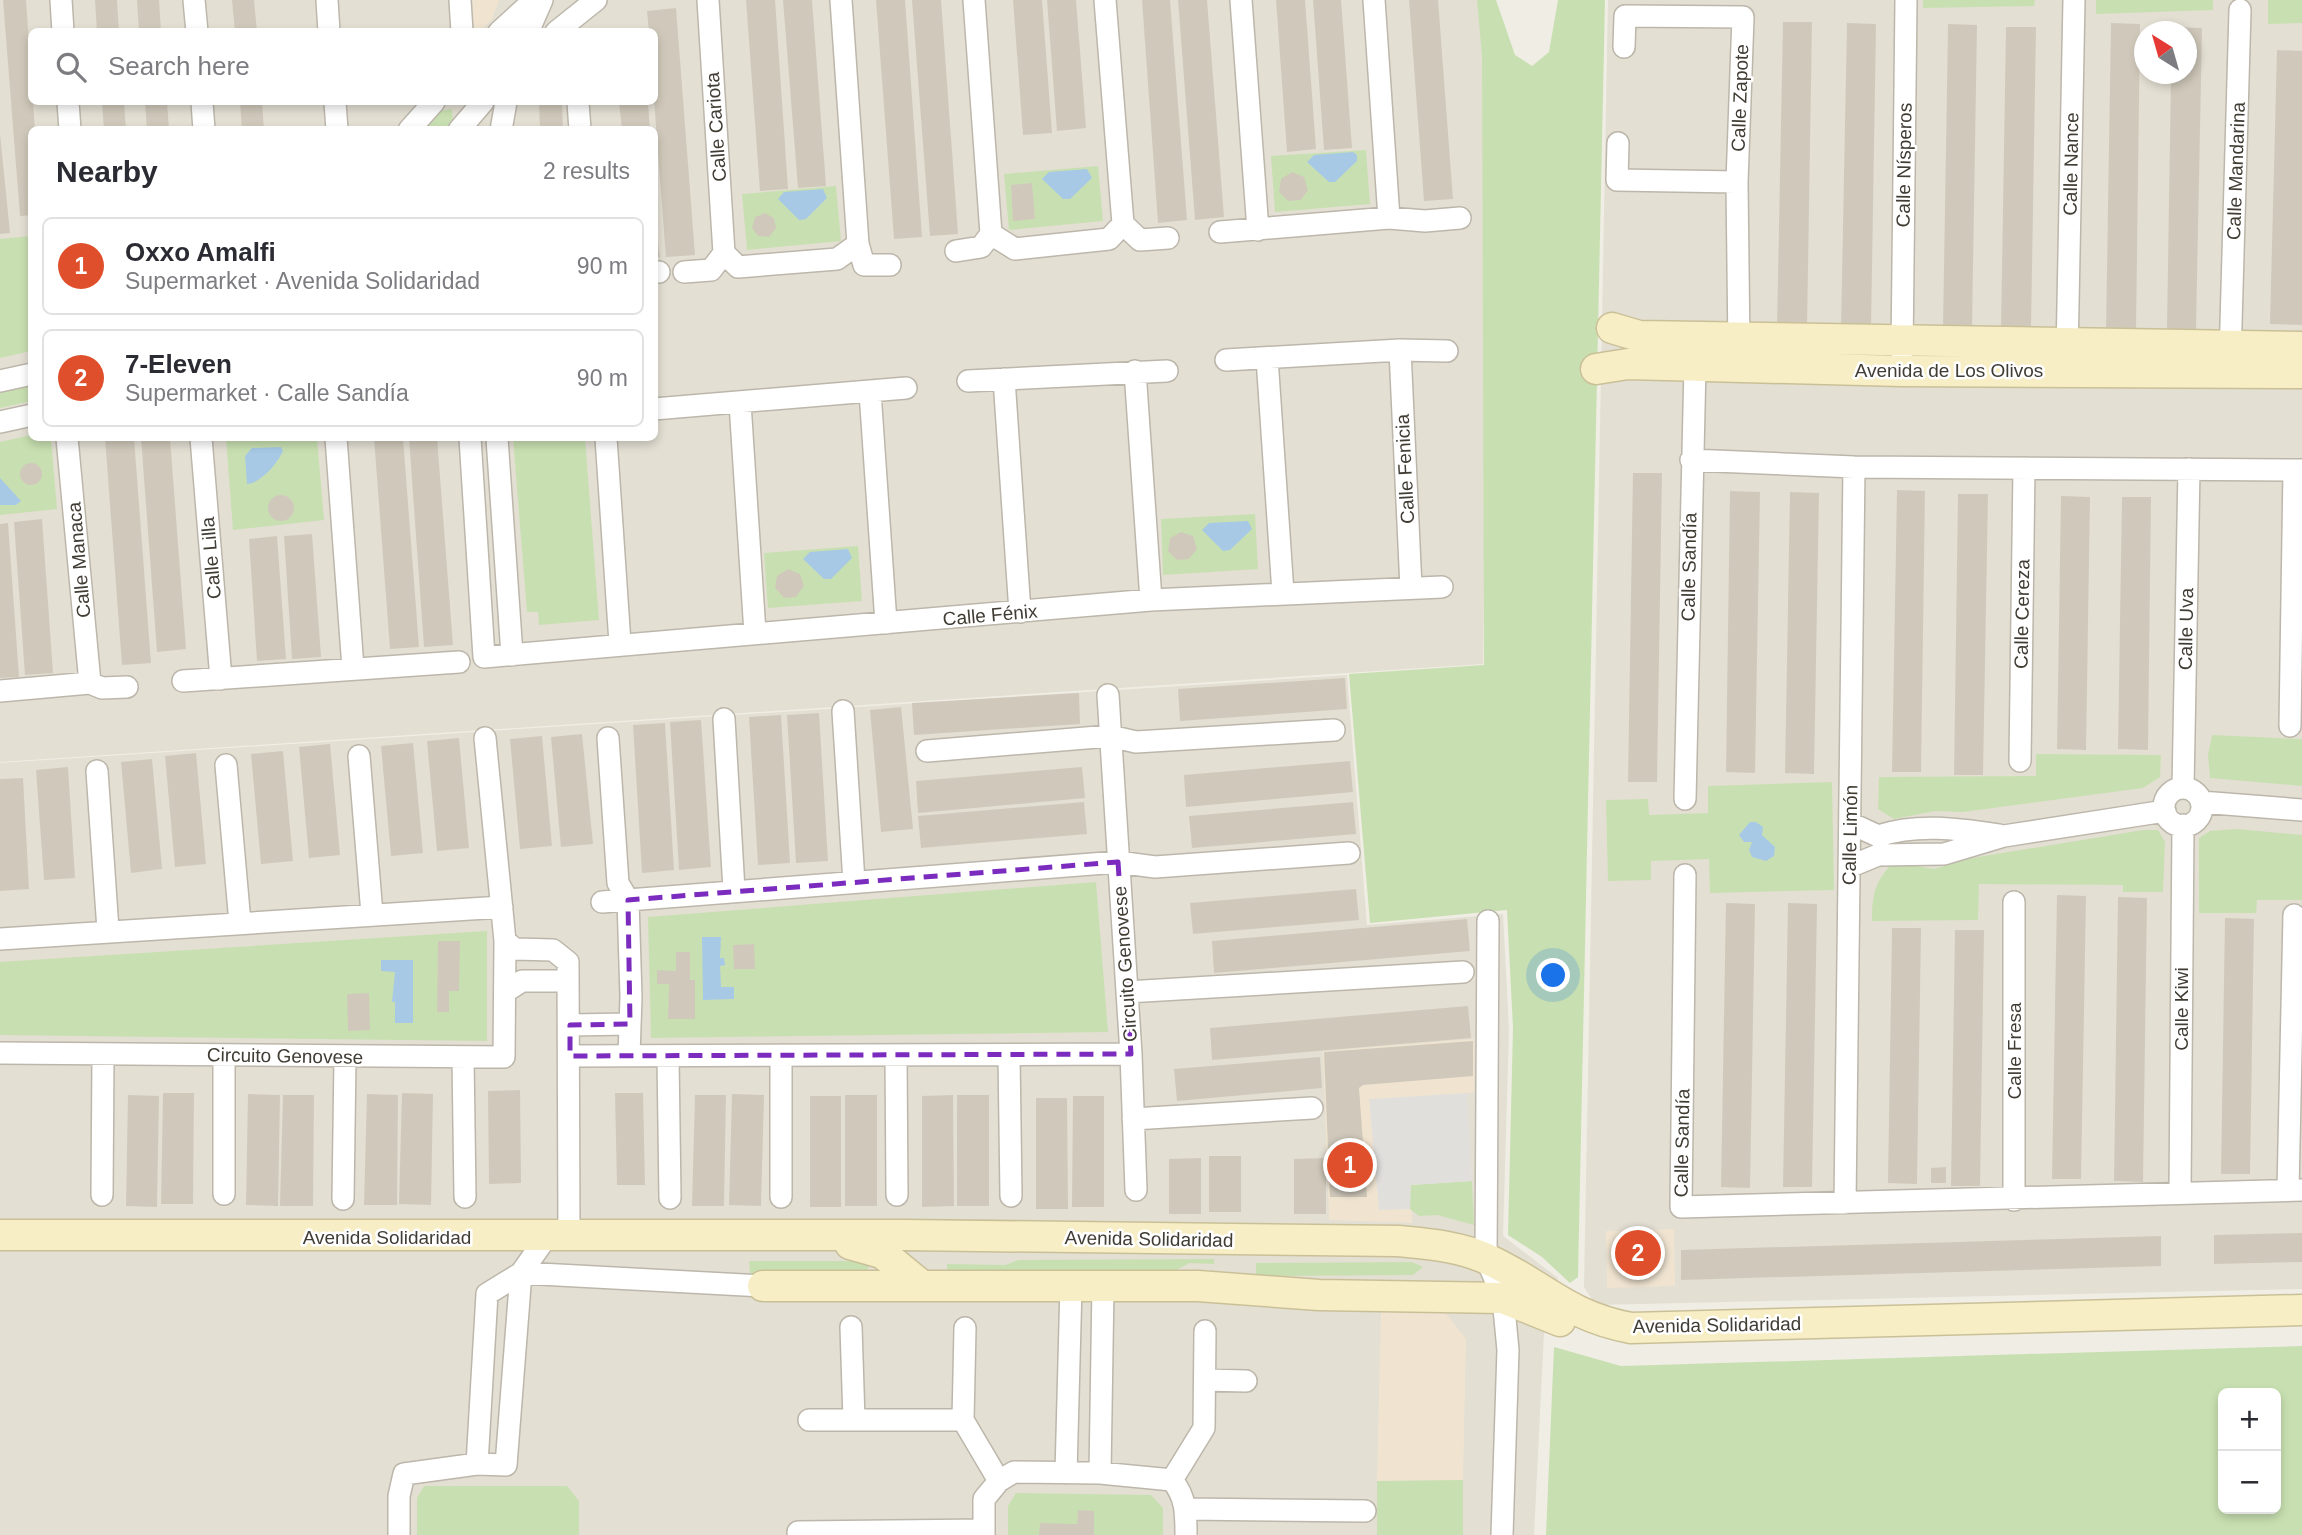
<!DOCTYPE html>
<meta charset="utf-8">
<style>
body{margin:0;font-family:Helvetica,sans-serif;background:#f2f2f3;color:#2b2b33}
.controls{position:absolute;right:21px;bottom:21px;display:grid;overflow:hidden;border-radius:10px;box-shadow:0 4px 10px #0003}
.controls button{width:63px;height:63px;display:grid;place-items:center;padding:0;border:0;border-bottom:2px solid #e1e1e2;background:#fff;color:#2b2b33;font:35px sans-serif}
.compass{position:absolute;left:2134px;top:21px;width:63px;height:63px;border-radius:50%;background:#fff;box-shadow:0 4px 10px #0003;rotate:323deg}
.you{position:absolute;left:1554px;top:976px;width:24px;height:24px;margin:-18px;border:5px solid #fff;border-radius:50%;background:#1a73e8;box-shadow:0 0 0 10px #1a73e833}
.badge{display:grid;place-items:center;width:46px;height:46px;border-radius:50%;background:#df4f2b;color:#fff;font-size:23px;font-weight:700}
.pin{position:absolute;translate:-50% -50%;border:4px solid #fff;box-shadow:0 2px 7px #0006}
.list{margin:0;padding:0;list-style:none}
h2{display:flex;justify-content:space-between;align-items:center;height:91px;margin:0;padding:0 28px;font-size:30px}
h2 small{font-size:23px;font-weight:400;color:#7c7c81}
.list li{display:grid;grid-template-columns:46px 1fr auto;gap:21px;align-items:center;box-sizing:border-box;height:98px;margin:0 14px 14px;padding:0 14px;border:2px solid #e1e1e2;border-radius:10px}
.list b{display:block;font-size:26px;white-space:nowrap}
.list p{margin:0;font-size:23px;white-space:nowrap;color:#7c7c81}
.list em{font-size:23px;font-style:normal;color:#7c7c81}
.icon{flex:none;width:38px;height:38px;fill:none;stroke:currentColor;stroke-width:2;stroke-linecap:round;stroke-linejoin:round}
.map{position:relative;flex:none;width:2302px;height:1535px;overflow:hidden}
.search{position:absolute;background:#fff;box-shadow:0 4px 10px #0003;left:28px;top:28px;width:630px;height:77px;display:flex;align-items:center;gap:18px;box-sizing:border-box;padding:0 24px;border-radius:10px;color:#7c7c81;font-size:26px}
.panel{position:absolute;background:#fff;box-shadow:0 4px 10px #0003;left:28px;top:126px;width:630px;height:315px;border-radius:10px}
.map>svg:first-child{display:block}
</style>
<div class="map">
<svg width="2302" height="1535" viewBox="0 0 2302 1535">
<rect width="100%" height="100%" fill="#f0ede4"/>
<!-- residential -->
<path fill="#e3dfd3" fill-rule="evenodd" d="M0,0H1480L1490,69L1483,664L0,762ZM32,32H654V102H32ZM32,130H654V438H32Z
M1608,0H2302V1289L1596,1305L1584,1287ZM2144,32H2186V74H2144Z
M1347,675L1367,925L1503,914L1509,1029L1503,1236L1558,1278L1544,1333L1534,1535H0V763Z"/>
<!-- commercial -->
<path fill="#f0e4d1" d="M472,0H499L492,19L480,31H474Z
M1474,1039V1092L1467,1093L1472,1181L1411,1185L1412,1223L1329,1220L1323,1051Z
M1674,1229L1675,1286L1607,1288L1606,1231Z
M1443,1310L1466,1339L1463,1480L1377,1481L1381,1312Z"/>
<!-- green -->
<path fill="#c8e0b1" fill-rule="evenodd" d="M1477,0H1496L1515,55L1532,66L1549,52L1558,0H1605L1578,1277L1570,1283L1542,1257L1508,1235L1513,1028L1507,910L1370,923L1349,674L1484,665L1482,56Z
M1923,0H2035L2034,6L1923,8Z
M2096,0H2213V10L2096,14Z
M2268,0H2302V23L2268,24Z
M452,109L453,122L447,129L423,130L439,111Z
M1366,150L1370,204L1275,212L1271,156Z
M1098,166L1103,221L1009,230L1004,174Z
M836,186L841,241L747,250L742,194Z
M31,236V351L0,358V239Z
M31,386V401L0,408V392Z
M31,435L51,438L57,509L0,515V442Z
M226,438H317L324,520L233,530Z
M513,438H585L599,620L539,625L538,612H527Z
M1255,514L1258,569L1163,575L1161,519Z
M858,546L862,601L768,608L764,553Z
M2212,735L2302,739V786L2210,778L2208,755Z
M2036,754L2161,755L2160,777L2143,788L1963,812L1935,811L1894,819L1878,809L1879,777L2036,776Z
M1832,782L1834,890L1710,893L1709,859L1651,861V880L1608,881L1606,800L1648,799L1649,815L1708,813V786Z
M2237,829L2302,835V900H2257L2256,913H2199V838L2210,831Z
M2143,830H2158L2165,842L2163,892H2123V885L1979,884L1978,920L1872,921C1872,895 1875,880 1894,862L1934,869L1972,858Z
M1096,882L1108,1032L651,1038L648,917Z
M487,931V1041L0,1035V962Z
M1472,1181L1474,1225L1437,1215L1419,1216L1410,1209V1185Z
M1214,1259V1264L1190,1263L1174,1271L947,1272V1264L1005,1265L1019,1260Z
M749,1261H862L870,1265L865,1273H750Z
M1412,1262L1423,1267L1413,1275L1256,1276V1263Z
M2302,1346V1535H1546L1554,1347L1621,1366ZM2223,1393H2276V1509H2223Z
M1463,1480V1535H1377V1481Z
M424,1486H567L579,1501V1535H417V1498Z
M1016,1493L1151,1495L1163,1508V1535H1008V1506Z"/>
<!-- parking -->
<path fill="#e1dfdc" d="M1467,1093L1472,1181L1411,1185L1410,1209L1379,1210L1369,1099Z"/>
<!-- water -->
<path fill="#a7c9e6" d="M1353,152L1357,155V161L1335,182H1329L1307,162L1314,155Z
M1087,169L1092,178L1070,199H1063L1042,179L1049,172Z
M823,189L827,198L806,219L799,220L778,199L784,192Z
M281,447L283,451C277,464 261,483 247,484L245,456L252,448Z
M0,478L21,501L16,505H0Z
M1248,521L1252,529L1230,550L1223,551L1202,530L1209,523Z
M848,549L852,558L831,579H824L803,559L810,552Z
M1750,822H1756L1763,827L1762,835L1775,847L1774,856L1766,861L1752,857L1749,850L1752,842H1744L1739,835Z
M702,937H721L720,958H724L725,965L720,966L721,987H734V999L703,1000Z
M381,960H413V1023H395V1002H392L395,972L381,971Z"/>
<!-- building -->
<path fill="#d0c9bb" d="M3,0H26L35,130H32V215L20,216Z
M95,0H117L119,32H97Z
M137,0H159L161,32H139Z
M232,0H254L257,32H235Z
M746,0H775L788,189L760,191Z
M783,0H812L826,186L798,188Z
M876,0H905L922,237L894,239Z
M912,0H941L958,234L930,236Z
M1013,0H1042L1052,133L1023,135Z
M1047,0H1076L1086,128L1057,131Z
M1142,0H1170L1187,220L1158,223Z
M1178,0H1207L1224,217L1195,220Z
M1276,0H1305L1316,149L1287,152Z
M1313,0H1341L1352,148L1324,150Z
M1409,0H1438L1453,199L1424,201Z
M676,8L695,255L666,257L654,100V32H649L647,11Z
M1783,22H1812L1807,328H1777Z
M1847,23L1876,24L1871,328H1841Z
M2111,23L2140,24L2136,330H2106Z
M1948,24L1977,25L1972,329L1943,330Z
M2006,27H2036L2031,329H2001Z
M2172,27L2202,28L2196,330H2167L2171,74H2187V32H2172Z
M2277,50L2302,51V325L2270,324Z
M102,102H124L126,130H104Z
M145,102H167L169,130H147Z
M240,102H262L264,130H242Z
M539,102H562L563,130H540Z
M619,102H648L650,130H622Z
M0,134L10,233L0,234Z
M1292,172L1304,177L1308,190L1301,200L1288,201L1279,192L1281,179Z
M1032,183L1035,219L1013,221L1011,185Z
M765,213L774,218L776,228L769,237L758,236L752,228L755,217Z
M654,217L660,257L654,258Z
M105,438H134L151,663L122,665Z
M141,438H170L186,649L157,652Z
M374,438H403L419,647L390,649Z
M409,438H437L453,645L424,647Z
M20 474a11 11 0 1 1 22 0a11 11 0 1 1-22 0Z
M1633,473H1662L1657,782H1628Z
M1897,490L1925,491L1921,772H1892Z
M1730,491L1760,492L1755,773L1726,772Z
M1790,492L1819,493L1814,774L1785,773Z
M1958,494H1988L1983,775H1954Z
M268 508a13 13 0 1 1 26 0a13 13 0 1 1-26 0Z
M2061,496L2090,497L2086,750L2057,749Z
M2122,497H2151L2148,750L2118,749Z
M42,519L53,673L25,675L14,522Z
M8,523L19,677L0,678V524Z
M1181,532L1193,536L1197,549L1189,559L1177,560L1168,551L1170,538Z
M312,534L321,657L292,659L284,536Z
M277,536L286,659L257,661L249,539Z
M788,569L800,574L804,586L796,597L784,598L775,588L777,576Z
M1345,678L1347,709L1180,721L1178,689Z
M1079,693L1080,724L914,735L912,703Z
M901,707L913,829L881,832L870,710Z
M819,713L828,861L796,863L787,715Z
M781,715L790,863L758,865L749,717Z
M701,720L711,867L679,870L670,722Z
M665,723L674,870L642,873L633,725Z
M582,734L593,844L561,847L551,737Z
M542,736L552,846L520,849L510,739Z
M459,738L469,848L437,851L427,741Z
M413,743L423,853L391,856L381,746Z
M330,744L340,855L309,858L299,747Z
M283,751L293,861L261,864L251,754Z
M196,753L206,864L175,867L165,756Z
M152,759L162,869L131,873L121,762Z
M1350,761L1353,792L1186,807L1184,775Z
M68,767L75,878L44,880L36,770Z
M1082,767L1085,798L918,813L916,781Z
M23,778L29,889L0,891V779Z
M1084,802L1087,834L921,848L918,816Z
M1353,802L1356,834L1192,848L1189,816Z
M1356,889L1359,920L1193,934L1190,903Z
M2057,895L2086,896L2081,1179H2052Z
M2118,897L2147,898L2143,1182L2114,1181Z
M1726,903L1755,904L1750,1188L1721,1187Z
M1788,903L1817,904L1812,1187H1783Z
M2225,918L2254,919L2250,1174H2221Z
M1467,919L1470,951L1214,973L1212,941Z
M1892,928H1921L1917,1184L1888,1183Z
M1955,930H1984L1980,1186H1951Z
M438,941H460L459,991H449V1012H437Z
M754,944L755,969H734L733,945Z
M676,952H690V980H695V1019H668L669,984H657V970L676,971Z
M369,993L370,1030L348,1031L347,994Z
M1468,1006L1471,1038L1212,1060L1210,1028Z
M1473,1041V1076L1363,1085L1359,1088L1367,1197H1330L1324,1052Z
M1320,1057L1322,1088L1177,1101L1174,1069Z
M520,1090L521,1183L489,1184L488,1091Z
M163,1093H194L193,1204H161Z
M402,1093L433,1094L431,1205L399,1204Z
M615,1093H643L645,1185H617Z
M248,1094L280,1095L278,1206L246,1205Z
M367,1094L398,1095L397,1205H364Z
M732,1094L764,1095L761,1206L729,1205Z
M128,1095L159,1096L157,1207L126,1206Z
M283,1095H314L313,1206H280Z
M695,1095H726L724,1206H692Z
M845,1095H877V1206H845Z
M953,1095L954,1206L922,1207V1096Z
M957,1095H989V1206H957Z
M810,1096H841V1207H810Z
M1073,1096H1104V1207H1072Z
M1036,1098H1067L1068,1209H1036Z
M1209,1156H1241V1212H1209Z
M1201,1158V1214H1169V1159Z
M1326,1158V1214H1294V1159Z
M1946,1167V1183H1931V1168Z
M1654,1233L1655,1272L1621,1273L1620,1234Z
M2302,1233V1262L2214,1264V1235Z
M2161,1236V1266L1681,1280V1250Z
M1078,1510L1094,1511V1535H1039L1040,1523L1077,1524Z"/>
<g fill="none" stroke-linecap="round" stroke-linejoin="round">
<defs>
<path id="street" d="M61,0L63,32
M194,0L197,32
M327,0L329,32
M460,0L462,32
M708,0L724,253
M841,0L858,244
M974,0L991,234
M1105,0L1123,224
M1241,0L1258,230
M1374,0L1389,218
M499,32L534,0
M528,32L542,0
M556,32L596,0
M1624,47L1625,16L1743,17L1737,182L1739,349
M68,102L70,130
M202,102L204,130
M335,102L337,130
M578,102L580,130
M409,130L434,102
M459,130L483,102
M501,130L506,102
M1618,143L1617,180L1737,182
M1220,232L1389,218L1425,221L1460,218
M956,251L981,247L991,234L1015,249L1109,239L1123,224L1140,240L1168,238
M654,272H659
M684,272L711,270L724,253L738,267L837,259L858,244L864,265H890
M1400,350L1411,588
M1902,352L1906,0
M2067,355L2074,0
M1267,358L1283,593
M2230,359L2240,10
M1226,360L1400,350L1447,351
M1135,371L1151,600
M1004,379L1020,612
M0,381L32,374
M968,381L1167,371
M870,392L886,623
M740,403L755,633
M654,409L906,388
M0,422L32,415
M67,438L90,683
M201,438L221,679
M336,438L353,668
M470,438L484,657L1151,600L1442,587
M497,438L512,655
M606,438L620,643
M1691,460L1854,467L2302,470
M183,681L459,662
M0,691L90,683L102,688L127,687
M1108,695L1131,1054L1136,1190
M843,711L854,882
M724,719L734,890
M2290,726L2294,470
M927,751L1110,736L1136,742L1334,730
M359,756L372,914
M2020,761L2024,468
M226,765L240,923
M97,771L108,930
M2183,788L2189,469
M2164 807a19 19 0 1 1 38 0a19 19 0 1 1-38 0Z
M1685,799L1695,366
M2201,802L2302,810
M1850,823L1878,836C1918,823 1958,829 1999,835
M1849,867L1878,855L1944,854L2004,836L2165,811
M1685,875L1681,1207L2302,1190
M602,902L628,900L618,883L608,738
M2014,902V1200
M1488,921L1486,1258L1503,1298L1508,1350L1502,1535
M0,939L502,907
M505,941L515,949L553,950L568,962L569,1237
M505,992L522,981H568
M1127,992L1463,972
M570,1025L630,1024
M0,1053L504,1057L505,941L485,738
M781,1055V1197
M896,1055L897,1195
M1009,1055L1011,1196
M570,1056L1131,1054
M629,1056L631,997L628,900L1118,862L1155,867L1349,853
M463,1057L465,1197
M668,1057L670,1198
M1133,1119L1312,1108
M2288,1190L2294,915
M2180,1192L2183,825
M224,1194V1055
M102,1195L103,1055
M343,1199L345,1058
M1845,1203L1854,467
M851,1327L854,1420
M965,1328L963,1420L999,1481
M1205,1380L1246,1381
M809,1420H963
M477,1464L487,1294L521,1273L763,1286
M1066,1473L1071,1286
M1100,1473L1103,1286
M1172,1480L1204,1428L1205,1331
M1186,1509L1365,1511
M798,1532L984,1530
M399,1535V1496L404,1474L477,1464L506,1465L521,1273L548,1235
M984,1535V1499L999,1481L1014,1472L1100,1473L1172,1480C1186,1497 1186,1513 1186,1535"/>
<path id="secondary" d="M1612,328L1639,336L2302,347
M1596,369L1628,364L1901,371L2302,373
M0,1235H905L1398,1241C1428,1244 1459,1246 1487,1259C1542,1284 1566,1316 1631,1328L2302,1310
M850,1244L882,1253L921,1285
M763,1286H1198L1319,1295L1503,1298L1560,1321"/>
</defs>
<!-- street casing -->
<use href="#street" stroke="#bdb7ab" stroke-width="24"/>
<!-- secondary casing -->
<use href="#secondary" stroke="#cac098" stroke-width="33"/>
<!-- street -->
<use href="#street" stroke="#fff" stroke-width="21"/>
<!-- secondary -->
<use href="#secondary" stroke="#f7eec6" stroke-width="30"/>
</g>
<!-- marked area -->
<path fill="none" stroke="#7b2cbf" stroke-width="5" stroke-dasharray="14 9" stroke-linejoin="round" d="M1118,862L1131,1054L570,1056V1025L630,1024L628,900Z"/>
<g text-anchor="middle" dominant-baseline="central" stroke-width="5" stroke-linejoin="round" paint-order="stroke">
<!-- street labels -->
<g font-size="19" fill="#413d35" stroke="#fff">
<text transform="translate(1740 98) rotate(-88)">Calle Zapote</text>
<text transform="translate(716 127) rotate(-94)">Calle Cariota</text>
<text transform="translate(2071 164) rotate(-89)">Calle Nance</text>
<text transform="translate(1904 165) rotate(-89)">Calle Nísperos</text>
<text transform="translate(2236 171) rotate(-88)">Calle Mandarina</text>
<text x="1949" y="370">Avenida de Los Olivos</text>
<text transform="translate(1405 469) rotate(-93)">Calle Fenicia</text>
<text transform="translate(211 558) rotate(-95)">Calle Lilla</text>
<text transform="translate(79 560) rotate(-95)">Calle Manaca</text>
<text transform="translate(1689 567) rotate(-89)">Calle Sandía</text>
<text transform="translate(2022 614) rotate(-89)">Calle Cereza</text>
<text transform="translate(990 615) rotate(-5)">Calle Fénix</text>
<text transform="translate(2186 629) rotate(-89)">Calle Uva</text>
<text transform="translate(1850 835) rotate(-89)">Calle Limón</text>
<text transform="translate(1125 964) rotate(-94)">Circuito Genovese</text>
<text transform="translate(2181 1009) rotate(-90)">Calle Kiwi</text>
<text transform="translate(2014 1051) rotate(-90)">Calle Fresa</text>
<text transform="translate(285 1056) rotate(1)">Circuito Genovese</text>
<text transform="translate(1682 1143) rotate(-89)">Calle Sandía</text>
<text x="387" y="1237">Avenida Solidaridad</text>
<text transform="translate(1149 1239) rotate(1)">Avenida Solidaridad</text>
<text transform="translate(1717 1325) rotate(-1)">Avenida Solidaridad</text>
</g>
</g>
</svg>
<div class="controls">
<button>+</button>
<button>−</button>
</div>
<svg class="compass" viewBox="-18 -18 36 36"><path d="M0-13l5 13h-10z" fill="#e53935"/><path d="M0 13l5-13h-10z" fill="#7c7c81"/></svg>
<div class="you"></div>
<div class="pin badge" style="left:1350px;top:1165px">1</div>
<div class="pin badge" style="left:1638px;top:1253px">2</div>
<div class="search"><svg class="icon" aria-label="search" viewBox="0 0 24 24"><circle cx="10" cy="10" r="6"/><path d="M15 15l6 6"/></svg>Search here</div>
<section class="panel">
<h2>Nearby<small>2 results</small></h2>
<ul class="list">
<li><span class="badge">1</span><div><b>Oxxo Amalfi</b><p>Supermarket · Avenida Solidaridad</p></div><em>90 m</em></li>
<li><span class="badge">2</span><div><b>7-Eleven</b><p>Supermarket · Calle Sandía</p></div><em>90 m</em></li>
</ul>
</section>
</div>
